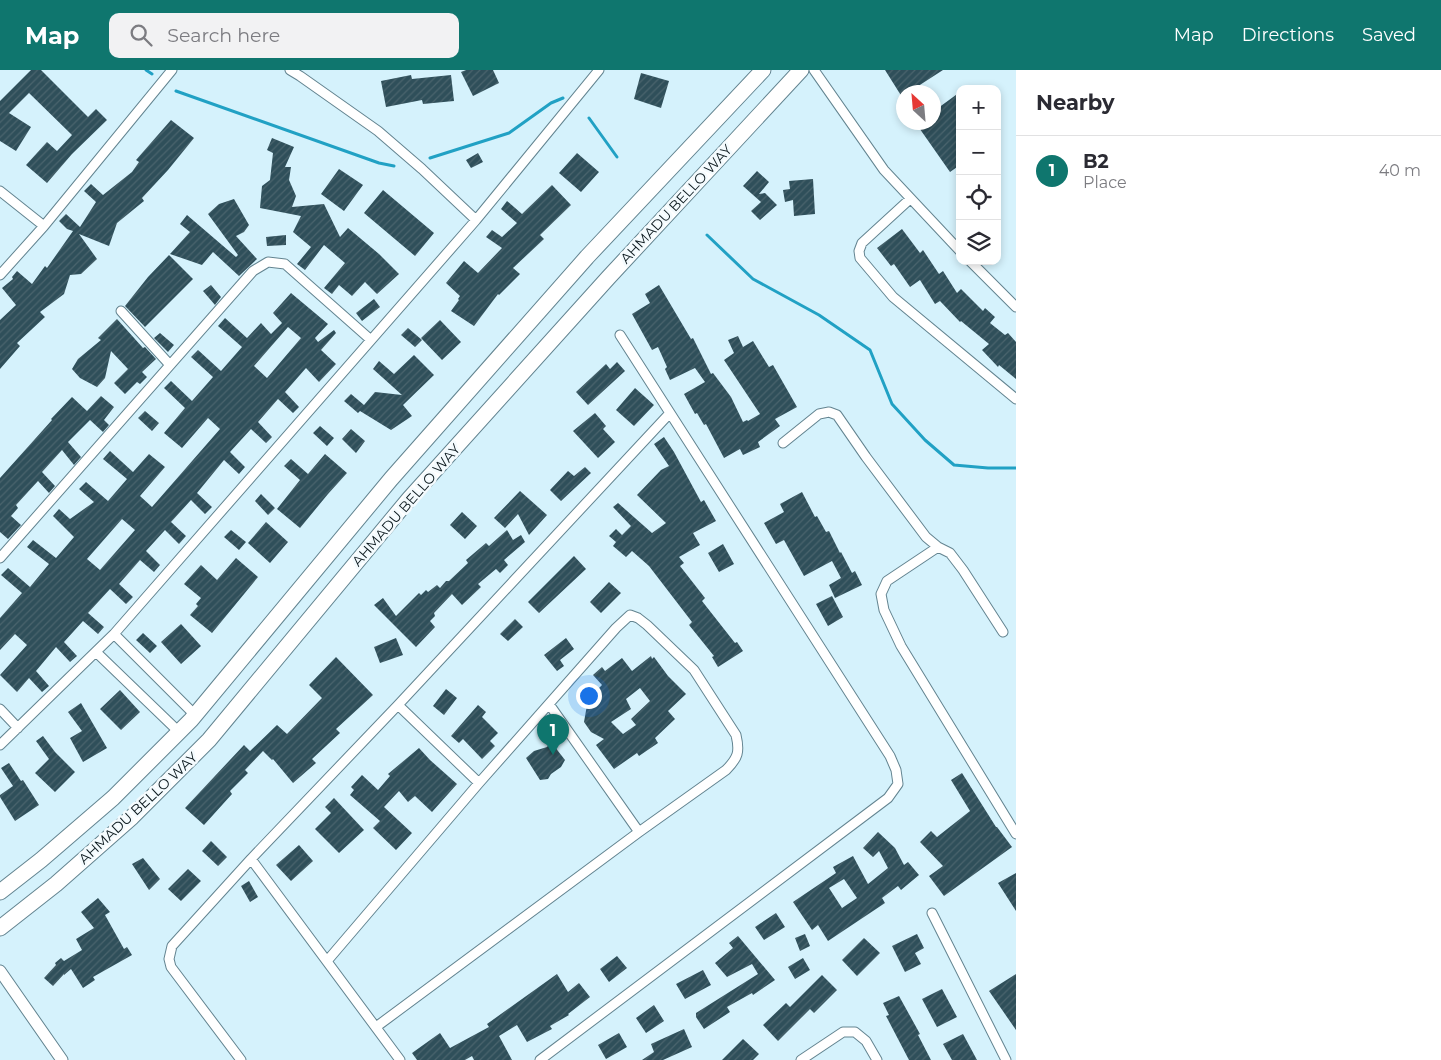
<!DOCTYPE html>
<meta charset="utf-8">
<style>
body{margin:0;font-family:Montserrat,sans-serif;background:#f2f2f3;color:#2b2b33}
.controls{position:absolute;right:15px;top:15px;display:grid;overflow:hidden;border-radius:10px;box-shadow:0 2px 8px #0003}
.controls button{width:45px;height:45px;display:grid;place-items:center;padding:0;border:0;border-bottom:1px solid #e1e1e2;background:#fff;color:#2b2b33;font:25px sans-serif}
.compass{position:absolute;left:896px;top:15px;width:45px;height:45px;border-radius:50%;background:#fff;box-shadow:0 2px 8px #0003;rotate:334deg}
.you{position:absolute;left:588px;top:625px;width:18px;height:18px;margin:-12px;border:4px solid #fff;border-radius:50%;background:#1a73e8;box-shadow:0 0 0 8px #1a73e833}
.badge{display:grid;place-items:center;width:32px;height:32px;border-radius:50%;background:#0f766e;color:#fff;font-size:16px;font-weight:700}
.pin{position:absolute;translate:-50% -41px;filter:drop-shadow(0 1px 2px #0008)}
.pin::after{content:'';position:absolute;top:26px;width:18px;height:15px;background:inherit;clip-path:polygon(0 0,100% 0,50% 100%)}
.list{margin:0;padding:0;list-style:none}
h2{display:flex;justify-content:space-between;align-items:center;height:65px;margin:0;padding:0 20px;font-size:21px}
h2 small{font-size:16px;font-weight:400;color:#7c7c81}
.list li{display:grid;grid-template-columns:32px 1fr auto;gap:15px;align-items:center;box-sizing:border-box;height:70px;padding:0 20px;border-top:1px solid #e1e1e2}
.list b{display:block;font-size:19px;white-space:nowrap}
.list p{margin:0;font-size:16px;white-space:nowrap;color:#7c7c81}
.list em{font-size:16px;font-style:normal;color:#7c7c81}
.icon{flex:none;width:28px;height:28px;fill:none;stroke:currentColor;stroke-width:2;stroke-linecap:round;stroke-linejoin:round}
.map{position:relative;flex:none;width:1016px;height:990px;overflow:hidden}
header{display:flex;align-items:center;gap:30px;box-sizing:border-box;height:70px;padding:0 25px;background:#0f766e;color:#fff}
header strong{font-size:24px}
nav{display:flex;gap:28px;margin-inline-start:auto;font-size:18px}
.search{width:350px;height:45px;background:#f2f2f3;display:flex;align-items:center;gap:12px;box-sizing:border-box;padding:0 18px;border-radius:10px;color:#7c7c81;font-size:19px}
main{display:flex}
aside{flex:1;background:#fff}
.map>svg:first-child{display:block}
</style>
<header>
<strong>Map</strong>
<div class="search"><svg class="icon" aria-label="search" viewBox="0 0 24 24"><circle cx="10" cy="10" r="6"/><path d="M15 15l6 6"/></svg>Search here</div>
<nav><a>Map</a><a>Directions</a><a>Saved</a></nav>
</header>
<main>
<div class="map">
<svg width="1016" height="990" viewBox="0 0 1016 990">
<defs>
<pattern id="building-hatch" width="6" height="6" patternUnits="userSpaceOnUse" patternTransform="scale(1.25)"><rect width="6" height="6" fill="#2f4f5a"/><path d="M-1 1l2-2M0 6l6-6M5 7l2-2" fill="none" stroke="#4a646d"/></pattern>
</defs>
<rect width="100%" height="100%" fill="#d5f2fc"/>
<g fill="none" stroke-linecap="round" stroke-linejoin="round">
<!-- stream -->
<path stroke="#21a1c4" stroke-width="3" d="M146,0L152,4
M176,21L379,93L394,96
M589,48L617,87
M430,88L509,63L551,33L563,28
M707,165L753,209L819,245L870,280L892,334L925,370L954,395L988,398H1016"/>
</g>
<!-- building -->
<path fill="url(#building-hatch)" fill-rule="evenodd" d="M31,0H41L88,47L96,39L107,50L72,84L47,113L26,95L47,72L57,81L72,65L29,23L9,43L31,57L16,81L0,71V31Z
M466,0H493L499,13L473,26L461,2Z
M885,0H943L909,22H904L902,27Z
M641,3L669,11L661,38L634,29Z
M411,5L412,9L451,5L454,31L423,34L422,30L386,37L381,11Z
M960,22V95L950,102L915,52H934V41Z
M171,50L194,68L168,100L142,128L144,131L117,153L109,176L79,164L97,189L81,204L70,205L64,224L40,242L45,247L17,273L20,276L0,299V250L16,235L2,218L13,209L12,207L17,201L32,214L45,196L47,198L73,161L67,159L59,151L66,144L80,157L96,132L84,121L91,114L103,125L132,102L139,92L136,90Z
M272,68L294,77L285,97H291L289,110L296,126L292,137L324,134L340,167L348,158L379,184L399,204L377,224L365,212L352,226L339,215L332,224L324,218L345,193L324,175L305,200L297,194L311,177L293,162L301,146L260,138L262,116L270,110L273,83L267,80Z
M478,83L483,92L471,98L466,90Z
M577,83L599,102L581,122L559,103Z
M339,99L363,115L344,141L321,124Z
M757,101L769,112L759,124L765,123L777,135L760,150L751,141L761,132L743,116Z
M813,109L815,144L794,146L793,130L785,132L783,120L790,119L789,111Z
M552,115L571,135L540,165L544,169L513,198L520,204L499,225L498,224L474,256L451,241L459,230L458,229L460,226L446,213L464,191L478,203L502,178L486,167L492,160L502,167L517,153L501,139L507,131L522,144Z
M383,120L434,163L415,186L364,143Z
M234,129L249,155L244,162L236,166L257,189L239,206L213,182L202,195L170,184L190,162L180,154L187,145L236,187L238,185L208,144L219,134Z
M902,159L920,183L923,180L939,204L943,201L957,223L961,219L983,241L985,238L995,247L990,253L1005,265L1008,263L1016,272V309L999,295L998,297L982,280L989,274L961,251L960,252L940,231L935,234L920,210L910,217L894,194L891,196L877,178Z
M286,165V175L267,176L266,167Z
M169,185L193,209L145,257L125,236L148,207Z
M211,215L221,227L215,235L203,221Z
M659,215L691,269L693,268L711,304L713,303L731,327L743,352L747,350L748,351L760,344L724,290L734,283L728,270L738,266L743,277L753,271L769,297L773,295L797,337L775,349L780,356L758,372L760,377L743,385L740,379L724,388L706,354L704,355L697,343L695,344L684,324L705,312L695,298L670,310L665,299L667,297L658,277L652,280L632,244L650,233L645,224Z
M291,223L328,254L315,268L318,272L334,260L336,263L321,280L336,294L319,312L306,298L285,322L299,337L293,343L278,329L258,352L272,367L266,373L251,359L230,382L245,397L239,404L224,390L197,423L212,437L205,444L191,430L171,452L186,466L179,474L165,460L146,481L160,495L154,502L140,490L119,514L133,527L126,534L110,519L88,543L104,557L98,564L83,551L64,572L77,586L70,592L56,577L36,601L49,616L42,622L29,608L17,622L0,605L27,575L15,564L0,580V548L22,523L1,505L8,498L30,517L49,494L27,477L33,470L56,488L74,467L53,446L59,439L70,449L94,432L79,419L86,412L108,431L127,409L103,389L110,381L133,402L149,384L165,397L140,426L152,437L220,359L208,348L182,378L164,363L185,338L164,318L171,311L192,331L213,307L191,287L198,280L221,301L242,277L218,256L225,248L247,268L261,253L271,264L282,253L273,243ZM288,257L301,268L267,308L254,296ZM122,449L135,460L100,500L87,489Z
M374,229L380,237L362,251L356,243Z
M117,249L143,278L145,277L156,289L142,302L147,307L140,314L137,312L125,324L114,313L128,299L111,281L105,308L97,317L80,308L72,299L78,289L101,270L98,268Z
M440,250L461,272L442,290L421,268Z
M408,258L422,270L415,277L401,265Z
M160,263L174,275L168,282L154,268Z
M414,285L434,305L403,335L412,346L391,360L360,341L358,343L344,331L351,324L364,335L375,322L402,325L373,299L379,291L394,304Z
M617,292L625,301L588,335L576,322L606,294L610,299Z
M635,318L654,335L634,356L616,340Z
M101,326L114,337L104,350L109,355L103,362L90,350L68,372L81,387L74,395L62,380L42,402L55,416L49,423L38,411L16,435L18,438L11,446L21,455L8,469L0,462V408L52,350L51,349L72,327L87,341Z
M145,341L159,353L152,361L138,348Z
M595,343L606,356L603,359L615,372L598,388L573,361Z
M320,356L334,368L327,376L313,363Z
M351,359L365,371L356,383L342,369Z
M664,367L674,382L701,432L704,430L716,451L693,463L700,475L679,487L684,493L680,496L705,528L702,531L735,573L737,572L743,581L718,597L712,587L714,586L689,555L692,552L649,496L632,481L626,487L613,476L616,472L609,466L616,459L622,465L631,456L613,437L618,433L652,463L666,453L637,425L661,400L669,396L654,374Z
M325,384L347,403L328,424L300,458L277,439L300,410L284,396L291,389L308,404Z
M585,397L591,403L561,431L550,420L568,401L574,406Z
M520,421L547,445L529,465L518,444L505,458L494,448Z
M802,422L815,447L817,446L826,462L829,461L840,483L841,482L852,503L855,501L862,515L835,528L829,515L841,508L832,491L804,506L784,470L776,474L764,453L784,442L780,434Z
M261,424L275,438L268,445L255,431Z
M462,442L477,456L465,469L450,455Z
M266,452L288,472L270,493L248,473Z
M231,460L246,472L239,480L224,467Z
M507,460L513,470L521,465L525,472L504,490L508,495L500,503L496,499L478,514L481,517L462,535L452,524L434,543L435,546L430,551L435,557L416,577L374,535L383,528L396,546L419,523L421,525L426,520L428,522L437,515L440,518L446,511H449L468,493L466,490L486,473L489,476Z
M723,474L734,494L719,502L708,483Z
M574,486L586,499L539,543L528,532Z
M236,488L258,507L212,563L190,545L198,536L196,534L201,528L184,514L201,495L217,510Z
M609,512L621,523L601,543L590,532Z
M832,526L843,547L828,556L816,534Z
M515,549L523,557L508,571L500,564Z
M181,554L201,576L181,594L161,572Z
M143,563L157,576L150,583L136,570Z
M396,568L403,585L380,593L374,577Z
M566,568L574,579L560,590L564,596L557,601L544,585Z
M651,586L652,589L654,587L668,606L686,624L668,641L675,649L655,668L658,673L639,686L637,683L614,699L596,675L604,669L591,662L584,652L587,635L589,637L593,628L598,629L597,620L602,615L593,605L602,597L605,601L622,588L632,601ZM640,618L650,631L631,649L636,655L623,664L611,652L631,639L626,629Z
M336,587L373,625L336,659L340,663L312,689L316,693L293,713L273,689L272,690L263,681L245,700L248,703L230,721L232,724L204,755L185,738L244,675L250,681L277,655L287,664L322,628L309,615Z
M446,619L457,628L444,645L433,636Z
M120,620L140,642L121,660L100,639Z
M81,633L107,678L83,692L70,668L82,661L68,642Z
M478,635L486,642L482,647L498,663L490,671L495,676L482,689L463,669L459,673L451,666Z
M43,666L55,682L75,702L55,722L35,703L49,689L36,671Z
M551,672L565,690L561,697L551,704L548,709L540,710L526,688L534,681L547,677Z
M419,678L430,690L457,714L432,742L415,726L408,732L399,721L384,737L412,763L396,780L373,758L380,751L350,725L354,720L351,717L362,705L378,720L390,706L388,704Z
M9,693L21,711L23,710L39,735L15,751L0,727V725L13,716L1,698Z
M962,703L996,757H997L1012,777L944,826L929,806L943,796L920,772L931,761L937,767L970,741L951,710Z
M334,728L364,760L339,783L315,759L331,743L325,737Z
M878,762L895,778L904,795L908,792L919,805L901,820L898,816L882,828L885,833L828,871L818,855L812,860L793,832L836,803L833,797L853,786L868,814L888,798L879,781L873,787L863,778ZM844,809L857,828L842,838L829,818Z
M211,771L227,787L218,796L202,781Z
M299,775L313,791L291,811L276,795Z
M143,788L160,809L149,820L132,794Z
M188,799L201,811L181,831L168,819Z
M1016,803V841L998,813Z
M249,811L258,827L250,832L241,816Z
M98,828L110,842L105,845L124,879L127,877L132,885L93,907L95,910L83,918L71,899L64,905V904L53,916L44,908L56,895L55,893L61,888L64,891L82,880L76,869L94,858L81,842Z
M776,843L785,857L764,870L755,857Z
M805,864L810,876L800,881L795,868Z
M917,864L924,878L915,883L921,894L905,902L892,876Z
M738,866L775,910L753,925L752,923L727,937L730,942L704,959L696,947V943L758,904L752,894L727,907L715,893L733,878L729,873Z
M864,868L880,883L857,906L842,890Z
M617,886L627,898L609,912L600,899Z
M803,888L810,900L795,909L788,897Z
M703,900L711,915L685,929L676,914Z
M557,904L568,922L579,913L590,927L568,944L569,945L550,956L552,959L527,972L517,955L499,966L512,990H474L472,986L465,990H417L412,983L440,963L450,978L489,957L487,954Z
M1016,904V960L989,921Z
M822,905L837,920L814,943L810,939L778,971L763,955L786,933L790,937Z
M942,919L957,947L937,957L922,929Z
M899,926L920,964L918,965L931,990H909L886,946L889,945L883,933Z
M654,935L664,951L646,963L636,948Z
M684,959L692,977L663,990H642L654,982L651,974Z
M619,963L627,977L606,989L598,975Z
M963,964L977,990H952L943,974Z
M743,969L759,984L753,990H722Z"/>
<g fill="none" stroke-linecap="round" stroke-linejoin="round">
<defs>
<path id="minor" d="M290,0L300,6L378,61L422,99L476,150
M814,0L884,100L960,181
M0,121L44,156
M910,129L862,173L859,181L860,188L893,227L1016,329
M970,191L1016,237
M0,205L44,156L172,0
M121,241L170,295
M783,373L819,344L829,342L837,345L866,387L926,467L938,477L950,483L963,500L1003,562
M938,477L887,511L881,524L884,540L901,576L1016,764
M0,488L253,201L268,192L285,194L371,270
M114,564L195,645
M96,582L179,662
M549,634L639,762
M398,635L479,713
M0,639L18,658
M0,675L114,564L476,150L599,0
M251,789L400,990
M932,843L1006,990
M327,891L479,713L616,558L630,545L638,548L647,555L694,600L736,665C740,682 738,688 726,700L639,762L376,957
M241,990L171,897L169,889L172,876L251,789L398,635L670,343
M540,990L888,728L898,714L896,700L890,686L620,265
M801,990L843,962H855L866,971L877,990"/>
<path id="tertiary" d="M0,901L62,990"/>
<path id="primary" d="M0,822L41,790L113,728L191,650L391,409L587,187L763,0
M0,858L56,814L132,747L209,670L409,429L608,208L801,0"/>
</defs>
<!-- minor casing -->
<use href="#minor" stroke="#638490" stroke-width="11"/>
<!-- tertiary casing -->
<use href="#tertiary" stroke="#638490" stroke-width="13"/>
<!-- primary casing -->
<use href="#primary" stroke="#638490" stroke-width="17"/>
<!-- minor -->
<use href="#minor" stroke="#fff" stroke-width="9"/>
<!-- tertiary -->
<use href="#tertiary" stroke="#fff" stroke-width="11"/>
<!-- primary -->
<use href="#primary" stroke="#fff" stroke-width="15"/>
</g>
<g text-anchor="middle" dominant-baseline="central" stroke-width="5" stroke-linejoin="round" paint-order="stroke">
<!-- street labels -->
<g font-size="14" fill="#0a171c" stroke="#f4fbfe">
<text transform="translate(676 134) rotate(-47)">AHMADU BELLO WAY</text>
<text transform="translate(406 435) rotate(-49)">AHMADU BELLO WAY</text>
<text transform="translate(138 738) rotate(-43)">AHMADU BELLO WAY</text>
</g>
</g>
</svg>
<div class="controls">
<button>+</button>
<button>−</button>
<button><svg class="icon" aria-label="locate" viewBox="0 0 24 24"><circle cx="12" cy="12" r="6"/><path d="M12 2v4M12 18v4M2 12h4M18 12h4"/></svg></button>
<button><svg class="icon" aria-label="layers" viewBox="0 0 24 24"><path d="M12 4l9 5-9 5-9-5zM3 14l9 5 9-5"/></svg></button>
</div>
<svg class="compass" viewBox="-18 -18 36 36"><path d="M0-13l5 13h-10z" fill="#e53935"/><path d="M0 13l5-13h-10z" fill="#7c7c81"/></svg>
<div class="you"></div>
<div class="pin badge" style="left:553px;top:685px">1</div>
</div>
<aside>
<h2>Nearby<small></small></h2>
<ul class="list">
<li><span class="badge">1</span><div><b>B2</b><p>Place</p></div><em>40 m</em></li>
</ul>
</aside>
</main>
